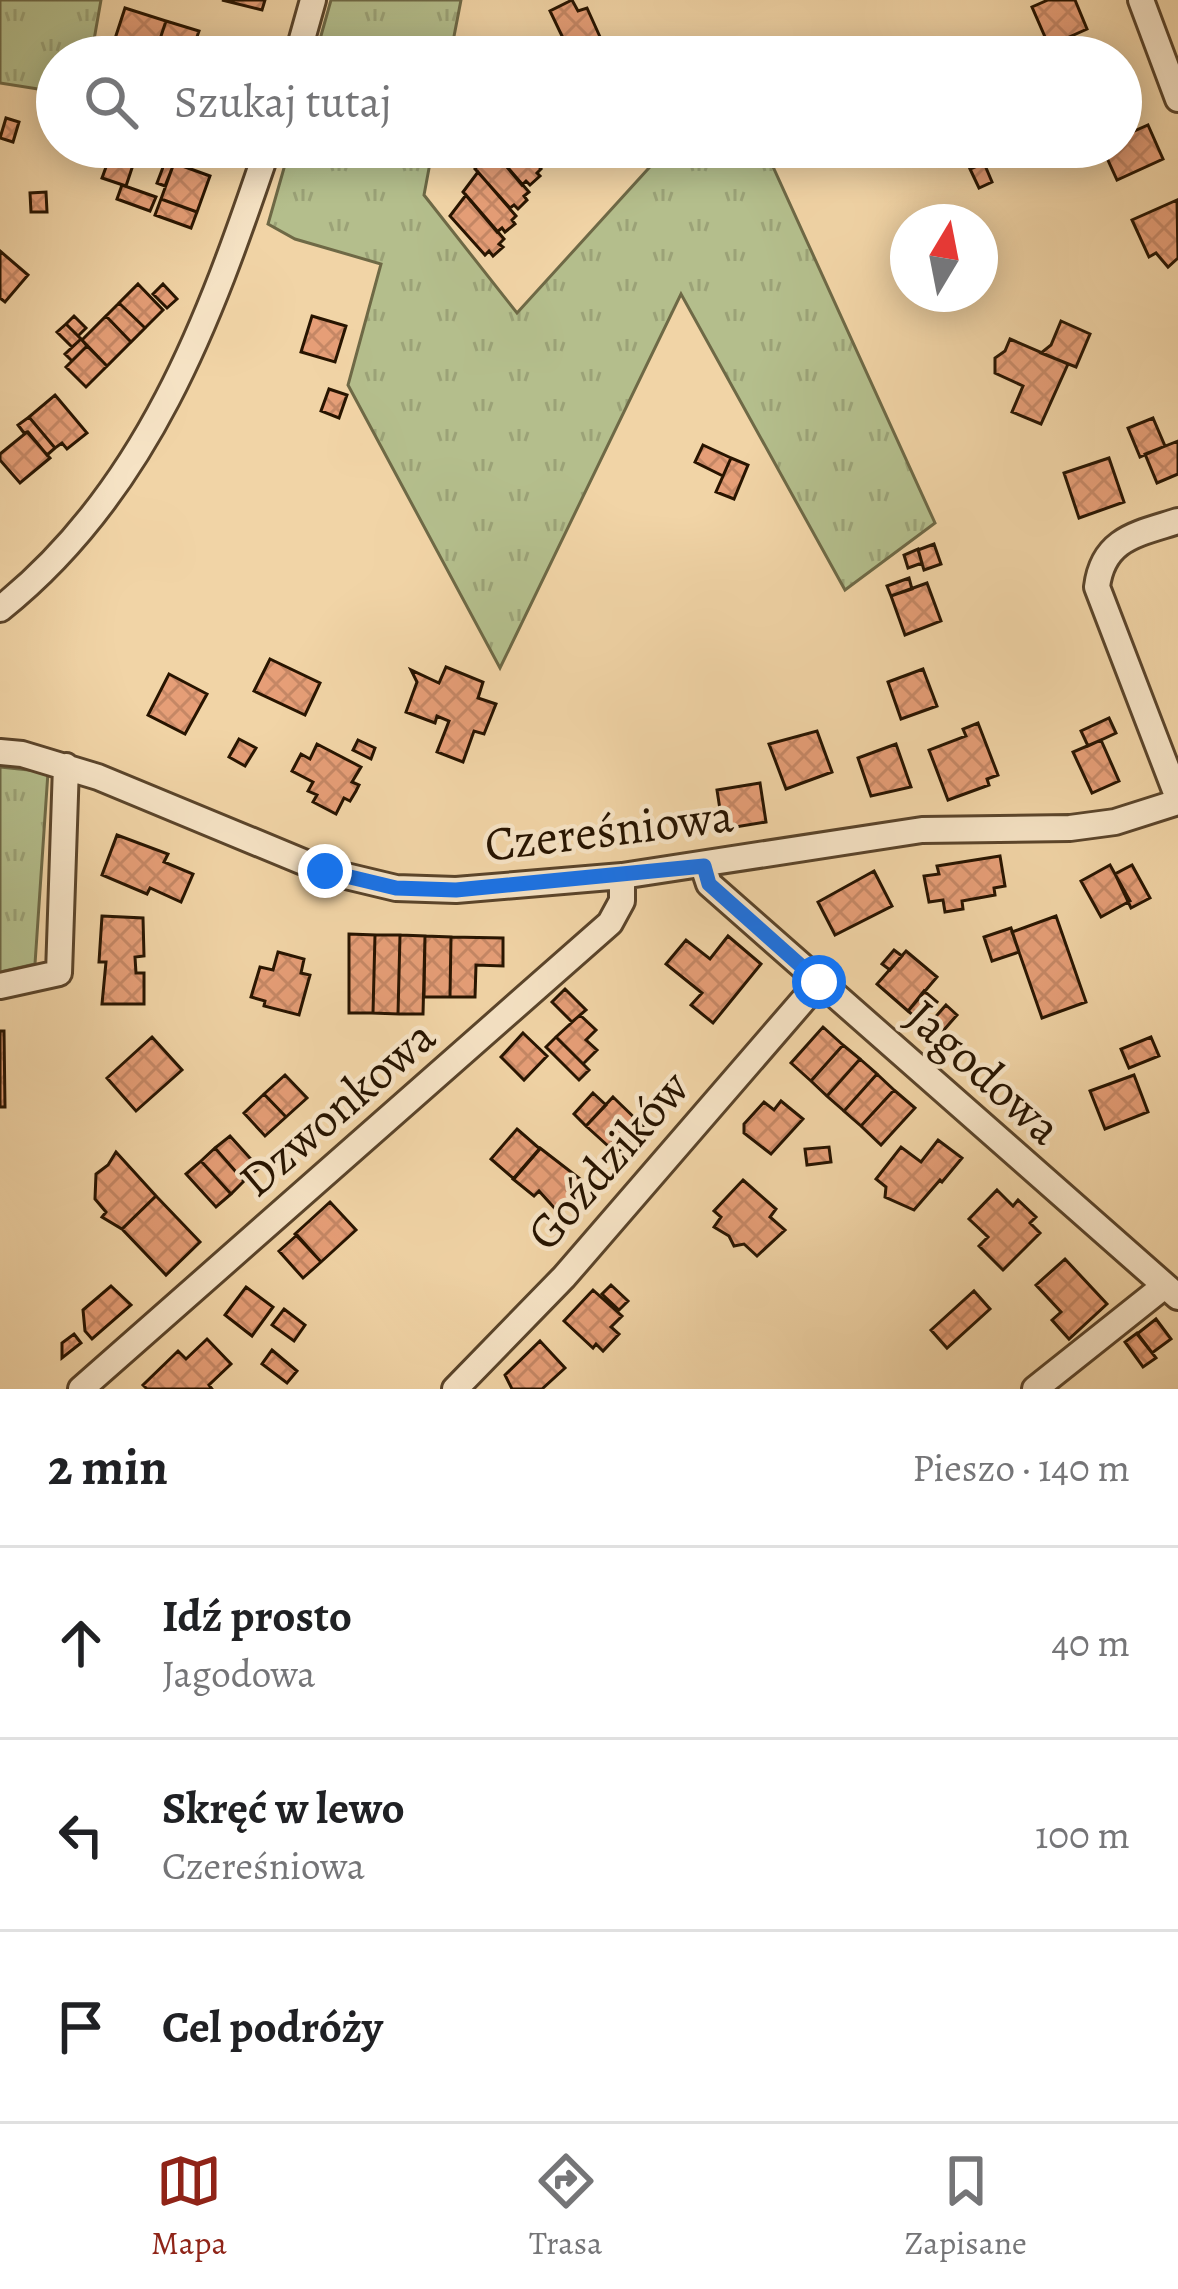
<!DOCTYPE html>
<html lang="pl">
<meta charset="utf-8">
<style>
body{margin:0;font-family:Alegreya,serif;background:#f6f6f6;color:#202124}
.compass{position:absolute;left:890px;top:204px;width:108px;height:108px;border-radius:50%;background:#fff;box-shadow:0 6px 30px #0003;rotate:10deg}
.stop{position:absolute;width:36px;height:36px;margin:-27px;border:9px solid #1a73e8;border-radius:50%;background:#fff}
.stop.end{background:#1a73e8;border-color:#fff;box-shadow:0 3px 12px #0008}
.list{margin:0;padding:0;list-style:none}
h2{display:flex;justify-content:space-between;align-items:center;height:156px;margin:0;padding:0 48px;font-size:51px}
h2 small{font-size:39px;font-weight:400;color:#757577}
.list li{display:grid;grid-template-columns:78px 1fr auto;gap:36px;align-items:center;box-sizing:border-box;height:192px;padding:0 48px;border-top:3px solid #e0e0e0}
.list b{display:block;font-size:45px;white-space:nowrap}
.list p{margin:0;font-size:39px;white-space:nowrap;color:#757577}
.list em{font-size:39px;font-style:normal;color:#757577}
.icon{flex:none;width:66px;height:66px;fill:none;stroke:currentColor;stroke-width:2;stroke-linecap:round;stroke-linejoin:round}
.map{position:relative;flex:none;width:1178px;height:1389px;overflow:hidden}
.search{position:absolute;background:#fff;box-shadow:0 6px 30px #0003;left:36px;right:36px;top:36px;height:132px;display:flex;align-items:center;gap:30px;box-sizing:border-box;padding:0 42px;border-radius:66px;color:#757577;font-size:45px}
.sheet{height:732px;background:#fff}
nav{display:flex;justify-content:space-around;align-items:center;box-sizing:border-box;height:168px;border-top:3px solid #e0e0e0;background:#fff;font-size:33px;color:#757577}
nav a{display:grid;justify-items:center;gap:6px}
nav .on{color:#8f2418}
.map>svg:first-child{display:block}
</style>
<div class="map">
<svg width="1178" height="1389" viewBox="0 0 1178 1389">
<defs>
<pattern id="grass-tufts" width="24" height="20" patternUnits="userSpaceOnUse" patternTransform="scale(3)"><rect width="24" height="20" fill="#b4be8c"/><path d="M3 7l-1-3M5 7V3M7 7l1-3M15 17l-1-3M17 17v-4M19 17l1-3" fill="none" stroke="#9ba277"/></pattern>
<pattern id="building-cross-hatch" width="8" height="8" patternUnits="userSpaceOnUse" patternTransform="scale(3)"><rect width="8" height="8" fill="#e69e77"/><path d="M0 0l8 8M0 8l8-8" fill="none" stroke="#c58765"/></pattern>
</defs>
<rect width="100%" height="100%" fill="#f1d4a6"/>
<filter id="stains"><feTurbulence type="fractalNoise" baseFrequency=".00167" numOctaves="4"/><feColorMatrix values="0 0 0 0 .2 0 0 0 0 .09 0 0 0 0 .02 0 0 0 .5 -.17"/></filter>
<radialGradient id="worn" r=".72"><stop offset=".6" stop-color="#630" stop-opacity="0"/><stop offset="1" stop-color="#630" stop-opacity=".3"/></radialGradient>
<!-- grass -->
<path fill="url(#grass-tufts)" stroke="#6e6946" stroke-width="3" d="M0,0H101L91,57H57V92L0,83Z
M331,0H461L450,57H315Z
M290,147H433L424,195L517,313L668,147H764L935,523L845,590L681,294L500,668L348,385L381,264L295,239L268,224Z
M0,767L48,772L35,964L0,972Z"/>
<!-- building -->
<path fill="url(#building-cross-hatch)" stroke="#271400" stroke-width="3" d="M222,0H265L262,10Z
M572,0L578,11L587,8L605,48L588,57H572L550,11Z
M1048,0H1075L1087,29L1049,46L1032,7Z
M125,8L166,21L154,57H109Z
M166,21L199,31L190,57H154Z
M1121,62L1138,99L1121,106Z
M6,118L19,122L13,142L0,138Z
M1148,125L1163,159L1117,180L1102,147H1121V137Z
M490,147H523L541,169L537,173L540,176L530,185L526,181L522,185Z
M113,148L136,156L126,186L102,178Z
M491,148L529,192L524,196L527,200L518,209L514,205L510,208L475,169Z
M165,162L173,166L165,186L157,183Z
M174,163L210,176L197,212L161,199Z
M984,163L992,182L979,188L970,169Z
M478,172L516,216L512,220L515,224L505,232L502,228L497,232L463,192Z
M122,185L156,197L150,211L117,199Z
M46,192L47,212H31L30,193Z
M466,195L504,239L499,244L503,247L493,256L489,251L485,255L450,216Z
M161,199L197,212L191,228L155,215Z
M1177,200L1178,258L1168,267L1156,253L1149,257L1132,220Z
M0,251L28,275L5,302L0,298Z
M138,284L163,310L145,328L119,303Z
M163,284L177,299L167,308L153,294Z
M119,303L145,328L131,342L106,316Z
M74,316L86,328L78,336L66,324Z
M106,316L131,342L107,366L82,340Z
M312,316L346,326L335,362L301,352Z
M1061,321L1090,334L1076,367L1041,353L1051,345Z
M66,324L81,339L72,347L57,332Z
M81,339L87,346L72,361L65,354Z
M1010,339L1068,364L1041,424L1012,412L1023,386L995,373V358L1005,351Z
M87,346L107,366L86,387L66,367Z
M329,389L347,395L339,418L321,411Z
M55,395L87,433L67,449L62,443L55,448L29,417Z
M29,417L55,448L47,455L28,432L24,433L18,425Z
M1153,418L1165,446L1140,457L1128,428Z
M27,432L50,458L20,483L0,460V454Z
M1178,441V474L1157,483L1145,454Z
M703,445L731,458L723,476L695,462Z
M731,458L748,465L734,499L716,492Z
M1109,458L1124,502L1079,518L1064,473Z
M934,544L941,564L924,570L918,550Z
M918,549L922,563L908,568L904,555Z
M909,578L912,589L891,596L887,586Z
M927,583L941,621L905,635L891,596Z
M270,659L320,683L305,715L254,691Z
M446,667L483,682L478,698L496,704L484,734L474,731L463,762L437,752L449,721L437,716L435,723L406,712L417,682L411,670L439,683Z
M923,669L937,706L901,719L888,682Z
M169,674L207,694L185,734L148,715Z
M1109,718L1116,733L1088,746L1081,731Z
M978,723L998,775L987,779L989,785L948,800L929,750L966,736L963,729Z
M817,731L832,772L786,789L769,744Z
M239,739L256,748L245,766L229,757Z
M358,740L375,748L371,759L353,750Z
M1101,740L1119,781L1092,793L1073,752Z
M317,744L361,767L352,782L359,785L356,791L350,801L344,798L336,814L313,802L317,795L308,791L313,782L292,771L301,754L310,759Z
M896,744L911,787L871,796L858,758Z
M760,783L766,822L723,829L717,790Z
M117,835L168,854L164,862L193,874L181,902L150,888L147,894L102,875Z
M1000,856L1005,886L994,888L995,895L962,901L963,909L945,912L943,900L929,902L924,876L939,874L937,866Z
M1110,865L1130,901L1101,917L1081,881Z
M1132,865L1150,898L1131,908L1115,874Z
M874,871L892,906L835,935L818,902Z
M102,916L143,918L144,956L135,957L136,973H144V1004H102L106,962H99Z
M1056,916L1086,1002L1042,1018L1012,932Z
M1011,928L1019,952L992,961L984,937Z
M349,934L375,935L373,1013H349Z
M375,935H400L398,1014L373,1013Z
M400,935L425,936L423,1014H398Z
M425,936L451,937L450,997H424Z
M728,936L761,964L713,1023L691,1005L702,993L666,964L686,940L710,959Z
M451,937L503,938V966L476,965L475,997H450Z
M894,950L902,956L890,970L882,964Z
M906,951L937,977L908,1011L877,984Z
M278,952L304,959L301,973L310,975L299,1015L264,1006L265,1001L251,997L260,967L273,970Z
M565,989L586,1010L572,1022L552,1002Z
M924,991L937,1002L920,1021L908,1011Z
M946,1005L957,1015L942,1032L931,1022Z
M580,1015L596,1030L586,1040L597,1050L583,1064L556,1037Z
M823,1027L843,1045L811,1081L791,1063Z
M0,1031H4L5,1107H0Z
M523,1033L547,1056L524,1080L501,1057Z
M152,1037L182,1070L136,1111L107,1078Z
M556,1037L589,1070L579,1080L546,1047Z
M1151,1037L1159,1056L1129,1068L1121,1049Z
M843,1045L860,1059L827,1096L811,1081Z
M860,1059L877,1074L844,1111L827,1096Z
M877,1074L894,1090L861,1126L844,1111Z
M285,1075L307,1098L286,1117L264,1094Z
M1134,1075L1148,1112L1105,1129L1090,1091Z
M894,1090L915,1108L881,1145L861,1126Z
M593,1093L606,1105L586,1126L574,1114Z
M264,1094L286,1117L265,1136L244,1113Z
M613,1097L643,1126L617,1154L586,1126Z
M781,1101L803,1119L771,1154L744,1133V1124L764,1102L774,1110Z
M517,1129L540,1149L514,1179L491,1159Z
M230,1136L259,1168L244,1181L215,1148Z
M938,1140L962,1158L942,1182L940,1180L914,1210L885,1197L886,1187L876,1179L901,1147L921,1162Z
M829,1147L831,1162L807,1165L805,1149Z
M215,1148L244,1181L231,1194L201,1161Z
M540,1148L584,1182L558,1212L539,1191L534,1196L513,1179Z
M116,1152L156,1196L122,1229L102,1217L106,1212L95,1199L96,1174L108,1165Z
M201,1161L231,1194L216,1207L186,1174Z
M743,1180L776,1209L770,1217L785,1230L757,1256L744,1244L734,1246L729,1236L714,1227L721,1217L714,1211Z
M997,1190L1013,1206L1018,1200L1036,1217L1030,1223L1040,1233L1003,1270L979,1246L988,1237L969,1219Z
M156,1196L200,1242L166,1275L122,1229Z
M330,1202L356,1230L321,1262L295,1234Z
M297,1235L321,1262L303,1278L279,1251Z
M1065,1259L1107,1304L1069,1339L1052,1320L1061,1312L1036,1285Z
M611,1285L628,1301L619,1310L602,1294Z
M111,1286L131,1305L92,1339L85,1331L83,1310Z
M246,1287L273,1307L252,1336L225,1315Z
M593,1290L622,1316L611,1327L619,1334L603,1351L596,1344L593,1348L564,1321Z
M974,1291L990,1309L947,1348L931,1330Z
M284,1309L305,1325L294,1341L272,1325Z
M1156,1319L1171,1339L1152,1353L1137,1334Z
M1137,1333L1156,1358L1143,1367L1125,1342Z
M74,1334L81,1343L62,1358V1343Z
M207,1339L231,1364L209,1385L212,1389H147L143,1385L178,1351L186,1359Z
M540,1341L565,1368L542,1389H512L505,1375Z
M272,1350L297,1371L287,1383L262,1364Z"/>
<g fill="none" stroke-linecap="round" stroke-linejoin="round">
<defs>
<path id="minor" d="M1141,0L1178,99
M297,57L313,0
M1178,521C1138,534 1103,538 1097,587L1178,798
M0,609C147,492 210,319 268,147
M0,752L22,754L98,777L325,871L396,888L456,890L622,876L922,830L1070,828L1115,822L1178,802
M703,866L709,884L1178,1297
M0,986L59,973L66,766
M81,1389L610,923L622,901V876
M455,1389L564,1277L819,982
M1035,1389L1163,1287"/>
</defs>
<!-- minor casing -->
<use href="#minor" stroke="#5a442a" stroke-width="30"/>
<!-- minor -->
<use href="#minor" stroke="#f6e3c5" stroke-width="24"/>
</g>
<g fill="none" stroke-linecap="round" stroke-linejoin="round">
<!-- route -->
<path stroke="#1a73e8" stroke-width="15" d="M325,871L396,888L456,890L704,866L709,884L819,982"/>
</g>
<g text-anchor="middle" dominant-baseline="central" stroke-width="9" stroke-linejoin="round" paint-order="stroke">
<!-- street labels -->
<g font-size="48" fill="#271400" stroke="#f6e3c5">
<text transform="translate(609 830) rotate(-7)">Czereśniowa</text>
<text transform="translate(984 1072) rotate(42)">Jagodowa</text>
<text transform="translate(337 1108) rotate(-41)">Dzwonkowa</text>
<text transform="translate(608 1160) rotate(-49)">Goździków</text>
</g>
</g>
<rect width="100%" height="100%" filter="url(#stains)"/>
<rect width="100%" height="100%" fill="url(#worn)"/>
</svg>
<svg class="compass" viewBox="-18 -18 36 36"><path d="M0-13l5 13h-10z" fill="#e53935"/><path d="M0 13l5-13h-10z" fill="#757577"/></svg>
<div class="stop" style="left:819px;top:982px"></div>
<div class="stop end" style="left:325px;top:871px"></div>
<div class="search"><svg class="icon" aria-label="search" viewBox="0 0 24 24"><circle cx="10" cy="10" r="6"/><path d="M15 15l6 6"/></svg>Szukaj tutaj</div>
</div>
<section class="sheet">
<h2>2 min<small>Pieszo · 140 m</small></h2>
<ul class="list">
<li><svg class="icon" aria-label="ahead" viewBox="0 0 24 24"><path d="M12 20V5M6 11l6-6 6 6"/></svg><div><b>Idź prosto</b><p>Jagodowa</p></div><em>40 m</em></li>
<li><svg class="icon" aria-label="left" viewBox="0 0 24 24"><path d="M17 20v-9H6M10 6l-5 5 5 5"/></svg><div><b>Skręć w lewo</b><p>Czereśniowa</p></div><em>100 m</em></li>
<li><svg class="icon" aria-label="arrive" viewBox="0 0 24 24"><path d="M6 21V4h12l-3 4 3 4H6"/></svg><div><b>Cel podróży</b></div></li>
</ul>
</section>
<nav>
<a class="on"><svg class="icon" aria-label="map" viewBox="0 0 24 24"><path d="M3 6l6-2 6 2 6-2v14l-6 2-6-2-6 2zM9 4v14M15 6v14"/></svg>Mapa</a>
<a><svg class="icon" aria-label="directions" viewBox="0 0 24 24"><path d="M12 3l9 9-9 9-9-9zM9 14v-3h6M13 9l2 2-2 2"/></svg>Trasa</a>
<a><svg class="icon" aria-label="saved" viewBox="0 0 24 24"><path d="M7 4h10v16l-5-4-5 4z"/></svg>Zapisane</a>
</nav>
